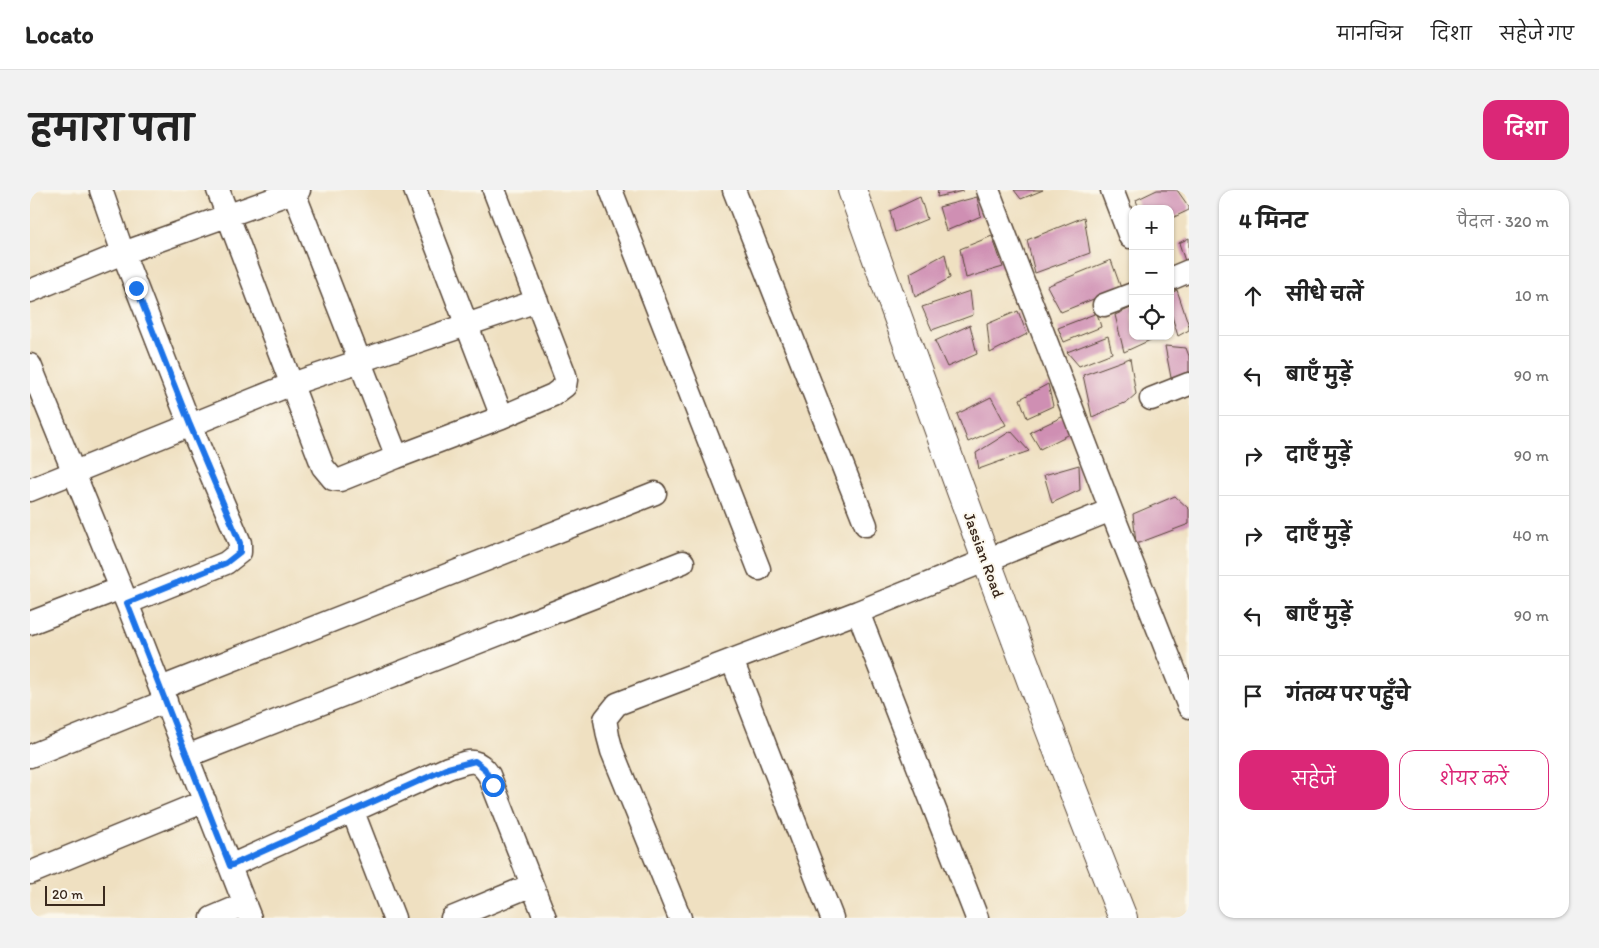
<!DOCTYPE html>
<html lang="hi">
<meta charset="utf-8">
<style>
body{margin:0;font-family:Itim,"Playpen Sans Deva",sans-serif;background:#f2f2f2;color:#222}
.controls{position:absolute;right:15px;top:15px;display:grid;overflow:hidden;border-radius:10px;box-shadow:0 1px 4px #0004}
.controls button{width:45px;height:45px;display:grid;place-items:center;padding:0;border:0;border-bottom:1px solid #e0e0e0;background:#fff;color:#222;font:25px sans-serif}
.scale{position:absolute;left:15px;bottom:12px;width:60px;box-sizing:border-box;padding-left:5px;border:2px solid #3b2a1e;border-top:0;font-size:14px;line-height:18px;white-space:nowrap;color:#3b2a1e;-webkit-text-stroke:4px #fbf7ec;paint-order:stroke}
.stop{position:absolute;width:15px;height:15px;margin:-11px;border:4px solid #1a73e8;border-radius:50%;background:#fff}
.stop.end{background:#1a73e8;border-color:#fff;box-shadow:0 1px 5px #0008}
.list{margin:0;padding:0;list-style:none}
h2{display:flex;justify-content:space-between;align-items:center;height:65px;margin:0;padding:0 20px;font-size:21px}
h2 small{font-size:16px;font-weight:400;color:#767676}
.list li{display:grid;grid-template-columns:32px 1fr auto;gap:15px;align-items:center;box-sizing:border-box;height:80px;padding:0 20px;border-top:1px solid #e0e0e0}
.list b{display:block;font-size:19px;white-space:nowrap}
.list em{font-size:16px;font-style:normal;color:#767676}
.actions{display:flex;gap:10px;padding:15px 20px}
.actions a{flex:1;padding:11px 0;border:1px solid #db2777;border-radius:15px;text-align:center;font-size:18px;color:#db2777}
.actions .main{background:#db2777;color:#fff}
.icon{flex:none;width:28px;height:28px;fill:none;stroke:currentColor;stroke-width:2;stroke-linecap:round;stroke-linejoin:round}
.map{position:relative;flex:none;width:1159px;height:728px;overflow:hidden;border-radius:15px}
header{display:flex;align-items:center;gap:30px;box-sizing:border-box;height:70px;padding:0 25px;background:#fff;border-bottom:1px solid #e0e0e0}
header strong{font-size:24px}
nav{display:flex;gap:28px;margin-inline-start:auto;font-size:18px}
.intro{display:flex;align-items:center;justify-content:space-between;box-sizing:border-box;height:120px;padding:0 30px}
h1{margin:0;font-size:35px}
.button{padding:12px 22px;border-radius:15px;background:#db2777;color:#fff;font-size:18px;font-weight:700}
main{display:flex;gap:30px;padding:0 30px}
aside{flex:1;background:#fff;border-radius:15px;box-shadow:0 1px 4px #0004}
.map>svg:first-child{display:block}
</style>
<header>
<strong>Locato</strong>
<nav><a>मानचित्र</a><a>दिशा</a><a>सहेजे गए</a></nav>
</header>
<div class="intro"><h1>हमारा पता</h1><a class="button">दिशा</a></div>
<main>
<div class="map">
<svg width="1159" height="728" viewBox="0 0 1159 728">
<rect width="100%" height="100%" fill="#fbf7ec"/>
<filter id="ink" filterUnits="userSpaceOnUse"><feTurbulence type="fractalNoise" baseFrequency=".02" numOctaves="2"/><feDisplacementMap in="SourceGraphic" scale="10" xChannelSelector="R" yChannelSelector="G"/><feConvolveMatrix kernelMatrix="1 2 1 2 8 2 1 2 1" color-interpolation-filters="sRGB"/></filter>
<filter id="wash" filterUnits="userSpaceOnUse"><feTurbulence type="fractalNoise" baseFrequency=".0096" numOctaves="4" result="noise"/><feDisplacementMap in="SourceGraphic" scale="20" xChannelSelector="R" yChannelSelector="G"/><feGaussianBlur stdDeviation="1.12" result="paint"/><feColorMatrix in="noise" values="0 0 0 0 0 0 0 0 0 0 0 0 0 0 0 0 0 1.4 0 .05"/><feComposite in="paint" operator="in"/></filter>
<g filter="url(#wash)">
<rect width="100%" height="100%" fill="#efe0c1"/>
<g id="blocks">
<!-- building -->
<path fill="#cf8fb3" d="M908,0H933V1L907,7Z
M984,0H1013L991,9Z
M1127,0H1147L1159,17V20L1140,29V19H1109L1106,10Z
M890,7L897,29L865,42L860,21Z
M947,7L951,26L916,41L909,17Z
M1054,27L1060,63L1005,83L997,50Z
M962,46L973,77L936,88L930,59Z
M1159,48V72L1156,74L1149,53Z
M915,64L920,88L885,107L880,83Z
M1081,70L1091,98L1031,122L1017,96Z
M1147,100L1159,136V140L1148,146L1140,120V104Z
M940,101L943,125L902,140L892,117Z
M1103,117V146H1129L1094,162L1085,125Z
M988,121L997,144L960,163L957,134Z
M1067,123L1071,137L1034,152L1028,138Z
M940,135L947,164L917,177L905,151Z
M1078,146L1082,163L1049,176L1037,162Z
M1135,156L1156,158L1159,166V185L1142,193Z
M1100,168L1106,204L1097,212L1062,227L1053,185Z
M1018,194L1023,216L997,228L990,209Z
M961,207L976,235L938,252L927,224Z
M1034,226L1042,243L1010,259L1000,242Z
M981,241L999,261L949,279L946,263Z
M1049,275L1050,300L1022,313L1014,285Z
M1145,306L1159,319V334L1106,354L1103,324Z"/>
</g>
</g>
<g filter="url(#ink)">
<use href="#blocks" fill-opacity="0" stroke="#564536" stroke-width="1"/>
<g fill="none" stroke-linecap="round" stroke-linejoin="round">
<defs>
<path id="street" d="M188,0L293,277L303,289L310,290L367,267
M263,0L367,267L472,227L523,205L535,196L536,190L535,185L464,0
M385,0L472,227
M581,0L729,379
M704,0L836,335
M1082,0L1100,47
M1140,89L1159,81
M0,101L93,63L269,0
M1074,115L1103,104
M0,175L97,413L196,373L210,362V353L160,235L93,63L71,0
M1121,209L1159,194
M0,300L262,194L507,111
M1081,320L1159,517
M97,413L220,728
M0,433L91,398
M702,470L802,728
M131,498L625,303
M0,566L136,511
M157,566L653,372
M323,622L364,728
M200,676L418,578C438,572 446,565 459,585L515,728
M0,683L175,611
M182,728L215,714
M422,728L502,695
M650,728L582,561L578,546L575,529L587,514L828,422
M947,728L828,422L1081,320L958,0"/>
<path id="secondary" d="M822,0C910,244 997,487 1093,728"/>
</defs>
<!-- street casing -->
<use href="#street" stroke="#564536" stroke-width="25"/>
<!-- secondary casing -->
<use href="#secondary" stroke="#564536" stroke-width="30"/>
<!-- street -->
<use href="#street" stroke="#fff" stroke-width="22"/>
<!-- secondary -->
<use href="#secondary" stroke="#fff" stroke-width="28"/>
</g>
</g>
<g fill="none" stroke-linecap="round" stroke-linejoin="round" filter="url(#ink)">
<!-- route -->
<path stroke="#1a73e8" stroke-width="6" d="M106,98L160,235L210,353V362L196,373L97,413L200,676L418,578L445,571L454,578L463,595"/>
</g>
<g text-anchor="middle" dominant-baseline="central" stroke-width="4" stroke-linejoin="round" paint-order="stroke">
<!-- street labels -->
<g font-size="16" fill="#3b2a1e" stroke="#fbf7ec">
<text transform="translate(954 365) rotate(70)">Jassian Road</text>
</g>
</g>
</svg>
<div class="controls">
<button>+</button>
<button>−</button>
<button><svg class="icon" aria-label="locate" viewBox="0 0 24 24"><circle cx="12" cy="12" r="6"/><path d="M12 2v4M12 18v4M2 12h4M18 12h4"/></svg></button>
</div>
<div class="scale">20 m</div>
<div class="stop" style="left:463px;top:595px"></div>
<div class="stop end" style="left:106px;top:98px"></div>
</div>
<aside>
<h2>4 मिनट<small>पैदल · 320 m</small></h2>
<ul class="list">
<li><svg class="icon" aria-label="ahead" viewBox="0 0 24 24"><path d="M12 20V5M6 11l6-6 6 6"/></svg><div><b>सीधे चलें</b></div><em>10 m</em></li>
<li><svg class="icon" aria-label="left" viewBox="0 0 24 24"><path d="M17 20v-9H6M10 6l-5 5 5 5"/></svg><div><b>बाएँ मुड़ें</b></div><em>90 m</em></li>
<li><svg class="icon" aria-label="right" viewBox="0 0 24 24"><path d="M7 20v-9h11M14 6l5 5-5 5"/></svg><div><b>दाएँ मुड़ें</b></div><em>90 m</em></li>
<li><svg class="icon" aria-label="right" viewBox="0 0 24 24"><path d="M7 20v-9h11M14 6l5 5-5 5"/></svg><div><b>दाएँ मुड़ें</b></div><em>40 m</em></li>
<li><svg class="icon" aria-label="left" viewBox="0 0 24 24"><path d="M17 20v-9H6M10 6l-5 5 5 5"/></svg><div><b>बाएँ मुड़ें</b></div><em>90 m</em></li>
<li><svg class="icon" aria-label="arrive" viewBox="0 0 24 24"><path d="M6 21V4h12l-3 4 3 4H6"/></svg><div><b>गंतव्य पर पहुँचे</b></div></li>
</ul>
<div class="actions"><a class="main">सहेजें</a><a>शेयर करें</a></div>
</aside>
</main>
